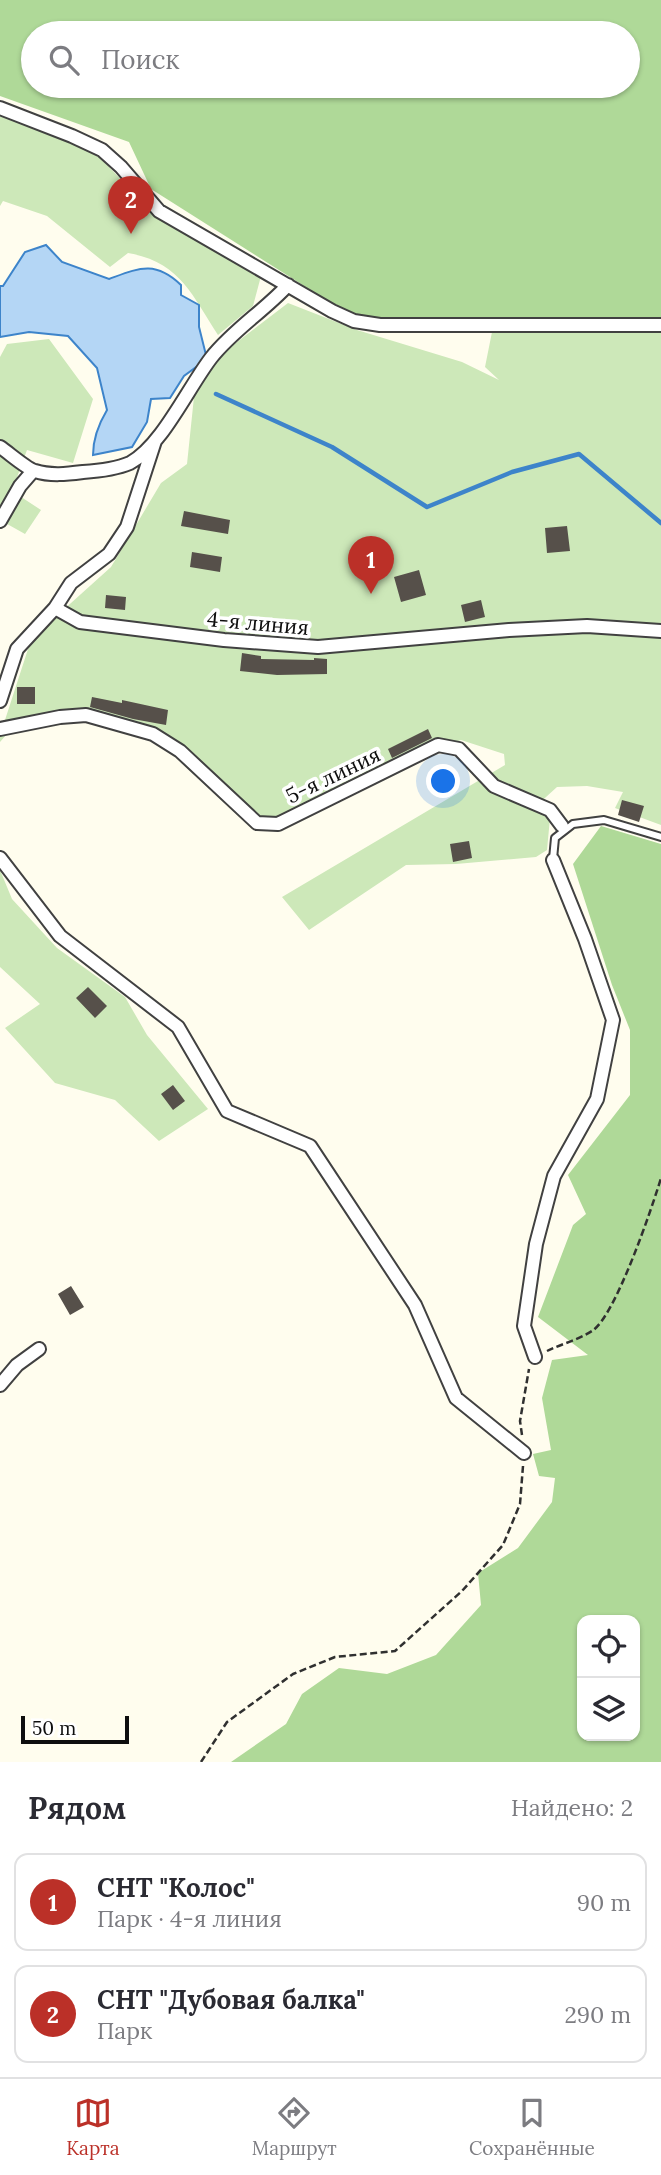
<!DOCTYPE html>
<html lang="ru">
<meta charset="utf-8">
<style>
body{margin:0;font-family:Lora,serif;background:#f7f7f7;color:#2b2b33}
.controls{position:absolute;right:21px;bottom:21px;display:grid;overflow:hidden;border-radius:14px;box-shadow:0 2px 5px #0004}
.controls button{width:63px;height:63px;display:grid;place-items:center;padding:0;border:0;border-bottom:2px solid #e1e1e2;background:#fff;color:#2b2b33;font:35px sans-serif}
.scale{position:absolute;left:21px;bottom:18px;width:108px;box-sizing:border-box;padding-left:7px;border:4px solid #0e0e0e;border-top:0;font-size:19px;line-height:24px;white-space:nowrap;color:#0e0e0e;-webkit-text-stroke:5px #fff;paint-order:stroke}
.you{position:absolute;left:444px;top:782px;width:24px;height:24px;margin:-18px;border:5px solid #fff;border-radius:50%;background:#1a73e8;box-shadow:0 0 0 10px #1a73e833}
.badge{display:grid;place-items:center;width:46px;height:46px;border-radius:50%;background:#bb3028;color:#fff;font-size:23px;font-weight:700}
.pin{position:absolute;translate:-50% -58px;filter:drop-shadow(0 2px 4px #0008)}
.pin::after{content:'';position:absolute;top:37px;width:24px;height:21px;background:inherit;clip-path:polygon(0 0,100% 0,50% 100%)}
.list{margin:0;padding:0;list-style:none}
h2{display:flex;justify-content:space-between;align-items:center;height:91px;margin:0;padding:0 28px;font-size:30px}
h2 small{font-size:23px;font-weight:400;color:#7c7c81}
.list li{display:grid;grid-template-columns:46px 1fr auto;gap:21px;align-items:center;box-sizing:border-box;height:98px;margin:0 14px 14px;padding:0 14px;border:2px solid #e1e1e2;border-radius:14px}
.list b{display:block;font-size:26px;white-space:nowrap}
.list p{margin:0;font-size:23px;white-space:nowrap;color:#7c7c81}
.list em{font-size:23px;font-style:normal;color:#7c7c81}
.icon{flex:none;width:38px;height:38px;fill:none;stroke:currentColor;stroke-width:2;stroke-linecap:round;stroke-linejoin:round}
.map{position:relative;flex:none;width:661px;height:1762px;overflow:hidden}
.search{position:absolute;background:#fff;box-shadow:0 2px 5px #0004;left:21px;right:21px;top:21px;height:77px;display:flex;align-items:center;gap:18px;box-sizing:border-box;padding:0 24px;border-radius:38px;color:#7c7c81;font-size:26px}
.sheet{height:315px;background:#fff}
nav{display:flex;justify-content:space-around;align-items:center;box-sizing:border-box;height:98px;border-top:2px solid #e1e1e2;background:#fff;font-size:19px;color:#7c7c81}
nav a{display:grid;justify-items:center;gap:4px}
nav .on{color:#bb3028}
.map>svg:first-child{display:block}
</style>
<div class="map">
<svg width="661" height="1762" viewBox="0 0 661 1762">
<rect width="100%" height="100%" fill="#fffdee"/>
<!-- green -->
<path fill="#cde8b9" d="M0,112L91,148L148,208L261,276L253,306L218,335C192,295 180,262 128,253L110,267L47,216L3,201L0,206Z
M288,303L357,330L462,362L499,380L485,367L492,332L661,328V825L615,808L623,792L587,786L557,787L535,807L550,818L547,850L536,857L456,864L406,865L309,930L282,897L505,765L504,754L461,740L405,759L279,820L257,818L200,761L159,730L73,709L20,719L0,742V723L5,720L29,646L51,621L111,567L161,483L187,464L194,397L211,362Z
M49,339L93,399L73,463L27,450L12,491L41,510L25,534L0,520V357L7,344Z
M0,870L12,899L57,948L125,997L147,1035L208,1109L159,1141L115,1100L55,1083L5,1028L40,1004L0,967Z"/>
<!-- forest -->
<path fill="#afd998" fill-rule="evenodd" d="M0,0H661V321L358,320L151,189L129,142L0,96ZM33,33H628V86H33Z
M601,826L661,844V1762H231L286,1724L302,1694L339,1668L387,1674L436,1655L481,1605L478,1573L518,1548L552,1502L555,1478L539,1476L533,1454L551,1450L542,1398L552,1360L588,1355L538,1317L573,1225L586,1214L568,1175L630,1095V1030L612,985L573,864ZM582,1620H635V1736H582Z"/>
<!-- water -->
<path fill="#b4d6f5" stroke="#3d84ca" stroke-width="2" d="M46,245L62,262L109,279C139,268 155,260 181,285V295L199,305V327L207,359L184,376L170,398L151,399L147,422L132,447L93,455C93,438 98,425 107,410L97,368L68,336L29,332L0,337V286H3L25,252Z"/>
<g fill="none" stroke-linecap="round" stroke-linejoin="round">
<!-- stream -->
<path stroke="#3d84ca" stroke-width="4.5" d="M216,394L332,447L427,507L512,472L579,454L661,523"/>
</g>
<!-- building -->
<path fill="#56504a" d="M184,511L230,520L228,534L181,526Z
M567,526L570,551L547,553L545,528Z
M192,552L222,557L220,572L190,567Z
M419,570L426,595L401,602L394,577Z
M106,595L126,597L125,610L105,608Z
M481,600L485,617L465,622L461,605Z
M242,653L261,656V659L314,660V658L327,659V674L277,675L240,671Z
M17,687H35V704H17Z
M92,697L122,703V700L168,710L166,725L133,719L90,707Z
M428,729L432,738L392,758L388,749Z
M622,800L644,806L639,822L618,815Z
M469,841L472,858L453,862L450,844Z
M88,987L107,1006L95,1018L76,998Z
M173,1085L185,1101L173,1110L161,1094Z
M71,1286L84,1307L70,1315L58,1294Z"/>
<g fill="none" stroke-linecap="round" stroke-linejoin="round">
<defs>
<path id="lane" d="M553,859L555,838L573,824L604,820L661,837"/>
<path id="street" d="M0,108L72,136L102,150L121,167L159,211L332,311L354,321L380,325H661
M155,441L127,527L109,554L71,583L55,608L80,622L224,640L318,647L509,630L587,626L661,631
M0,447C9,453 27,469 35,471C51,476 67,474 83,472C98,471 116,469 130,463C161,447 188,388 211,358C233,330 264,311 288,285
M0,521L20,486L33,471
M0,701L17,649L55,608
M0,729L60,717L86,715L153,734L180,751L257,823L278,824L438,745L459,749L494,786L550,810L562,826
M0,858L60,936L178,1027L227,1111L310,1146L415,1305L456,1398L524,1453
M535,1357L524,1326L536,1244L554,1176L597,1099L613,1020L585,939L553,860
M0,1385L17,1365L39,1349"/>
</defs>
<!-- lane casing -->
<use href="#lane" stroke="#414141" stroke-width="10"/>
<!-- street casing -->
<use href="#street" stroke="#414141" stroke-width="16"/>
<!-- path -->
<path stroke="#303030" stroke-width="2.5" stroke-dasharray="7 3.5" stroke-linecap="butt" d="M547,1351C561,1344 578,1340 592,1331C615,1317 652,1208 661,1178
M522,1435L520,1421L529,1369
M201,1762L227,1722L293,1674L335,1657L395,1651L462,1591L503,1545L520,1504L523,1466"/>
<!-- lane -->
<use href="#lane" stroke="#fff" stroke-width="6"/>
<!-- street -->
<use href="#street" stroke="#fff" stroke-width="12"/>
</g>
<g text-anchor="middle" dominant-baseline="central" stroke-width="7" stroke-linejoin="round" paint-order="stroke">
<!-- street labels -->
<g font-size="21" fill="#0e0e0e" stroke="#fff">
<text transform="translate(258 623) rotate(5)">4-я линия</text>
<text transform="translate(333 775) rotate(-26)">5-я линия</text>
</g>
</g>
</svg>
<div class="controls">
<button><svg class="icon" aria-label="locate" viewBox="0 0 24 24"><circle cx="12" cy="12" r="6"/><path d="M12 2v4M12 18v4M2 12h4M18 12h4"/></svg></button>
<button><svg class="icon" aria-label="layers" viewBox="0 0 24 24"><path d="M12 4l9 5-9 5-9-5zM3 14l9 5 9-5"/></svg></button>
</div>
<div class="scale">50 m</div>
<div class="you"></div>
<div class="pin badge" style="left:371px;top:594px">1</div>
<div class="pin badge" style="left:131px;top:234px">2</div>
<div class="search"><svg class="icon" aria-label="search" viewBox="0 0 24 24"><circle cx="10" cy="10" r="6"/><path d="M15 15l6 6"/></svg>Поиск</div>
</div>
<section class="sheet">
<h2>Рядом<small>Найдено: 2</small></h2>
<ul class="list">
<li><span class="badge">1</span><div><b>СНТ &quot;Колос&quot;</b><p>Парк · 4-я линия</p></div><em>90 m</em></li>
<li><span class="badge">2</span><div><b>СНТ &quot;Дубовая балка&quot;</b><p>Парк</p></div><em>290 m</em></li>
</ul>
</section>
<nav>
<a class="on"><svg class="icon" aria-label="map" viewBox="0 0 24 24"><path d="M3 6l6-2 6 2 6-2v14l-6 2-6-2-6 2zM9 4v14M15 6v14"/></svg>Карта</a>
<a><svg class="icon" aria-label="directions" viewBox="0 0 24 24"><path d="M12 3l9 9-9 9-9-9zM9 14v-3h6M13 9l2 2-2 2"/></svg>Маршрут</a>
<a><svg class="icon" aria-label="saved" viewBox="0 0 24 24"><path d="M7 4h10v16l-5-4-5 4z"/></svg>Сохранённые</a>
</nav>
